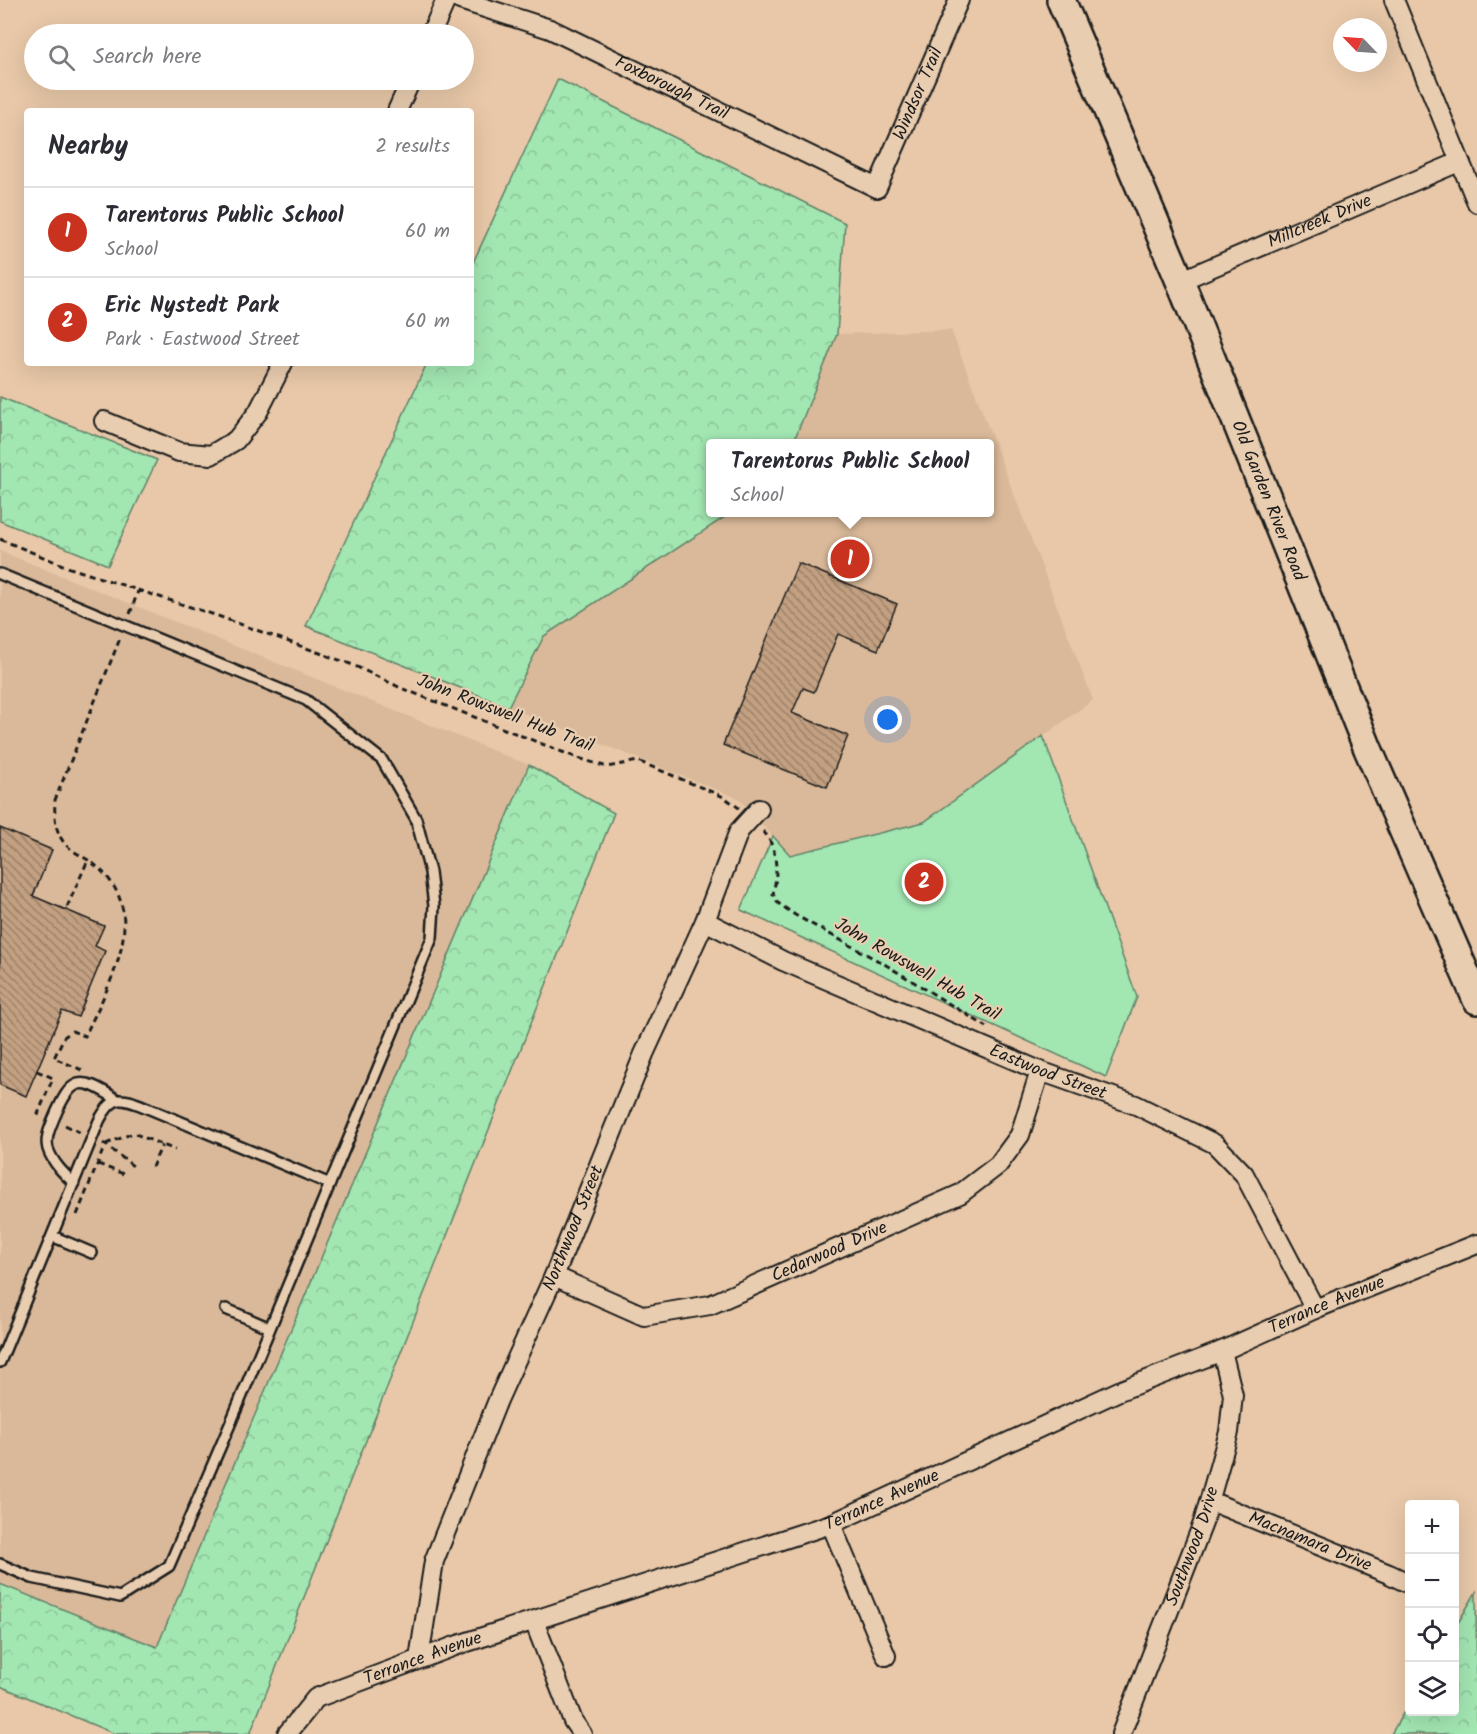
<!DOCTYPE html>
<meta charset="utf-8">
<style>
body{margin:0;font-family:Kalam,sans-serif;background:#f7f7f7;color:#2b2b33}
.controls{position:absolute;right:18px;bottom:18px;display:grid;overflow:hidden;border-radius:6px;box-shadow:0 6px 24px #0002}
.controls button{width:54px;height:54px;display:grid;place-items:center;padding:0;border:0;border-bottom:2px solid #e1e1e2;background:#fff;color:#2b2b33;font:30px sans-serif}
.compass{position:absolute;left:1333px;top:18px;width:54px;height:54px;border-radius:50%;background:#fff;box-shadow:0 6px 24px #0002;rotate:295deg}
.you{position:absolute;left:888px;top:720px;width:21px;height:21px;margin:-15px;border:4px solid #fff;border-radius:50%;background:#1a73e8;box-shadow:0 0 0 9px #1a73e833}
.badge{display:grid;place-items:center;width:39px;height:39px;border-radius:50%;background:#c8321e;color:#fff;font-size:20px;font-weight:700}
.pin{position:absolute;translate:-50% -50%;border:3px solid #fff;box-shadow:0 2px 6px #0006}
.popup{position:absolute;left:706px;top:439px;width:288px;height:78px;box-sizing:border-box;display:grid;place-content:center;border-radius:6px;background:#fff;filter:drop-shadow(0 2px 4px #0005);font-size:20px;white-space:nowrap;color:#7c7c81}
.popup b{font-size:22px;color:#2b2b33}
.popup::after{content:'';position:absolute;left:50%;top:100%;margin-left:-12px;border:12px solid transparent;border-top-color:#fff}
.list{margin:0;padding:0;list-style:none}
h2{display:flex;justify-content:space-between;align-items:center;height:78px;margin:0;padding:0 24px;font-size:26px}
h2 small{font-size:20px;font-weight:400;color:#7c7c81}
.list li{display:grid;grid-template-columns:39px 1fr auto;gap:18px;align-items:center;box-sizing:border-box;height:90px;padding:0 24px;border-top:2px solid #e1e1e2}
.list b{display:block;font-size:22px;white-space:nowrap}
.list p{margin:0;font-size:20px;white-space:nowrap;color:#7c7c81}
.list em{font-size:20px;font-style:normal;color:#7c7c81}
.icon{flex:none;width:33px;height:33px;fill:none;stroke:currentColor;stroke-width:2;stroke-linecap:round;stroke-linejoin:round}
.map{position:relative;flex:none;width:1477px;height:1734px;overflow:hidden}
.search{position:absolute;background:#fff;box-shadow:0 6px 24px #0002;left:24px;top:24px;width:450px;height:66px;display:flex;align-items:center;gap:15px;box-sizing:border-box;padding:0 21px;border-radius:33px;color:#7c7c81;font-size:22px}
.panel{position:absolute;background:#fff;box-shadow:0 6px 24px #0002;left:24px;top:108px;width:450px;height:258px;border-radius:6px}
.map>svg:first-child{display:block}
</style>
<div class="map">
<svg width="1477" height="1734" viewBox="0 0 1477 1734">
<defs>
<pattern id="forest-crowns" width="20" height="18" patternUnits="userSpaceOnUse" patternTransform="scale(1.5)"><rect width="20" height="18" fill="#a2e6b2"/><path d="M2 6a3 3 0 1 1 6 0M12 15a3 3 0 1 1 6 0" fill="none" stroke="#8bc598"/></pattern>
<pattern id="building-back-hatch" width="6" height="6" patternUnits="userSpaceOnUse" patternTransform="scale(1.5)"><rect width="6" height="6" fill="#c2a081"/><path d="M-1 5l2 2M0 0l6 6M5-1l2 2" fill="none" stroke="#9d8269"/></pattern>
</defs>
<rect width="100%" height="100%" fill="#e8c8a8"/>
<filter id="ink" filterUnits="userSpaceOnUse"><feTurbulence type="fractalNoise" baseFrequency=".0167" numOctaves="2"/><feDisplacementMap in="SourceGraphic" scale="12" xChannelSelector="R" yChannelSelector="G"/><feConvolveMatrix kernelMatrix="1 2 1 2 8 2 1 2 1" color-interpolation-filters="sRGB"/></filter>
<g filter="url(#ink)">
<!-- built -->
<path fill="#d9b999" d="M951,330L1093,700L924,822L790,855L738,798L508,707L544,636L731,513L990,512V444L793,443L837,334Z
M0,551L529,765L157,1647L0,1584Z"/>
<!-- forest -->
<path fill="url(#forest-crowns)" stroke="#5f8167" stroke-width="1.5" d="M558,79L845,223L837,334L793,443L710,444V512L731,513L544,636L508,707L306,626L427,363H471V267Z
M0,397L157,460L108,565L0,521Z
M529,765L614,813L250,1734H115L0,1686V1584L157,1647Z
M1476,1592L1477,1734H1391L1409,1703L1410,1712H1454L1455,1628Z"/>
<!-- park -->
<path fill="#a2e6b2" stroke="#5f8167" stroke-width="1.5" d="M1043,736L1137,997L1106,1077L741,910L773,836L790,855L924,822Z"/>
<!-- building -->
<path fill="url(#building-back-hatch)" stroke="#1c1c1c" stroke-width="1.5" d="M798,563L897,604L878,650L838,634L814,692L803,688L792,713L848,736L827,787L723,745Z
M0,828L52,850L33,896L104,926L95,946L105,951L78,1017L62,1011L26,1096L0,1085Z"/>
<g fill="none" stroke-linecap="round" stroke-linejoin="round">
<defs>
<path id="lane" d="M0,574L306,700L382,760L416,819L430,872L434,906L432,938L231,1422L169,1566L120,1597L32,1578L0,1564
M74,1183C63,1173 53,1163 48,1149C45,1138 50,1128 54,1118C71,1078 79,1074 116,1099
M52,1236L92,1253
M226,1309L270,1328
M0,1362L99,1121C114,1092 123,1098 150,1109L330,1184"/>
<g id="street">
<path id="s1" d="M460,0L550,29L877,188L959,0"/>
<path d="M1394,0L1477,203"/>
<path d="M431,34L446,0"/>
<path d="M397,111L411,80"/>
<path id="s2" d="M1180,281L1459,162"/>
<path d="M104,421L179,452L211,455L236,440L258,412L283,363"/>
<path id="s3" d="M705,921L783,961L1040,1071L1136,1105L1215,1144L1244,1174L1315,1309"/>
<path id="s4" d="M554,1276L644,1316L710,1305L960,1194L998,1165L1020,1135L1040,1071"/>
<path id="s5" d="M1210,1501L1389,1574L1410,1584"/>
<path d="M831,1524L886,1656"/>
<path d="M534,1621L573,1721L582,1734"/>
<path id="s6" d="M419,1659L434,1561L498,1400L554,1276L644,1054L705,921L739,831L759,809"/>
<path id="s7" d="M287,1734L316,1698L455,1646L831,1524L1119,1391L1222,1351L1315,1309L1477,1244"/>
<path id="s8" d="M1121,1734L1203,1523L1229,1432L1233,1395L1222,1351"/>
</g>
<g id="secondary">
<path id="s9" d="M1061,0L1180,281L1368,749L1477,1000"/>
</g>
</defs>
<!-- lane casing -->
<use href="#lane" stroke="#1c1c1c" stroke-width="14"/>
<!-- street casing -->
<use href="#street" stroke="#1c1c1c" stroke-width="22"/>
<!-- secondary casing -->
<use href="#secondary" stroke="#1c1c1c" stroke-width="32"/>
<!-- path -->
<path stroke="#1c1c1c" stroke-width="3" stroke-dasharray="6 4.5" stroke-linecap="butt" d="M0,539L70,568L215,615L353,665L401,688L575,757L607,767L638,761L724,797L739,808
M130,614L138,591
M763,831C778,847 778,874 773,894L778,903L795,915L886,965L987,1027
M67,907L88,860
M82,1070L54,1058L64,1037L72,1031L85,1036C110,982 153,913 95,865C88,859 79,855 72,850C55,838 54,819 55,800L121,636
M37,1071L53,1078L38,1114L42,1116
M65,1125L81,1133
M103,1143L133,1166
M106,1144L133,1133L175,1150
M98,1164L126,1175
M152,1167L162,1145
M77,1215L103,1150"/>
<!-- lane -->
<use href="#lane" stroke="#e9cdb0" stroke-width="9"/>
<!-- street -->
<use href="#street" stroke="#e9cdb0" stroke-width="18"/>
<!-- secondary -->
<use href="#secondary" stroke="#e9cdb0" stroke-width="27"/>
</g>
</g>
<g text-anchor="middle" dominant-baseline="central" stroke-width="4.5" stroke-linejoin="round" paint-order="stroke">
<!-- street labels -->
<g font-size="18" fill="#1c1c1c" stroke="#e9cdb0">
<text stroke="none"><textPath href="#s1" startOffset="230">Foxborough Trail</textPath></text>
<text stroke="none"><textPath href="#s1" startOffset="561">Windsor Trail</textPath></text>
<text stroke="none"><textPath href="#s2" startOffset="152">Millcreek Drive</textPath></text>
<text stroke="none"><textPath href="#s9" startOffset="542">Old Garden River Road</textPath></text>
<text transform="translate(505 714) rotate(21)">John Rowswell Hub Trail</text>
<text transform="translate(917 970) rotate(30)">John Rowswell Hub Trail</text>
<text stroke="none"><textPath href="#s3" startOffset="375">Eastwood Street</textPath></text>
<text stroke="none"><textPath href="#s6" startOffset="460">Northwood Street</textPath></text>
<text stroke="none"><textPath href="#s4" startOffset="296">Cedarwood Drive</textPath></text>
<text stroke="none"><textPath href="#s7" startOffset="1132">Terrance Avenue</textPath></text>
<text stroke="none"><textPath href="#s7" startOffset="646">Terrance Avenue</textPath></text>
<text stroke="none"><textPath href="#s5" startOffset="108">Macnamara Drive</textPath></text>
<text stroke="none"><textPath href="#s8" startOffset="201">Southwood Drive</textPath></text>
<text stroke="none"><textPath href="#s7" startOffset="160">Terrance Avenue</textPath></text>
</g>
</g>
</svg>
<div class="controls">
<button>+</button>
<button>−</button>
<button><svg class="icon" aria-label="locate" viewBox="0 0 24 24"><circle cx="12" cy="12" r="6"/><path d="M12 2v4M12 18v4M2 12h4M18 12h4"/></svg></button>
<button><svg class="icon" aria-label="layers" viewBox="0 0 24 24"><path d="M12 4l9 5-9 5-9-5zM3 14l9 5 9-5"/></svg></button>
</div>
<svg class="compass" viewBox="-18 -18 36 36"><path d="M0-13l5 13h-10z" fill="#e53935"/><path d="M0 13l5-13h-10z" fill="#7c7c81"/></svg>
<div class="you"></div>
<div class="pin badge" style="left:850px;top:559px">1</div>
<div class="popup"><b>Tarentorus Public School</b>School</div>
<div class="pin badge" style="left:924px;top:882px">2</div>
<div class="search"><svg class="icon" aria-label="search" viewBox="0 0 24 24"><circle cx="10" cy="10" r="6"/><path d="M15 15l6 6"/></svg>Search here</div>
<section class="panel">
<h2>Nearby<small>2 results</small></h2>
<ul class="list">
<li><span class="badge">1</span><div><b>Tarentorus Public School</b><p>School</p></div><em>60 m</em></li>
<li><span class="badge">2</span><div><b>Eric Nystedt Park</b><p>Park · Eastwood Street</p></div><em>60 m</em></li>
</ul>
</section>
</div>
